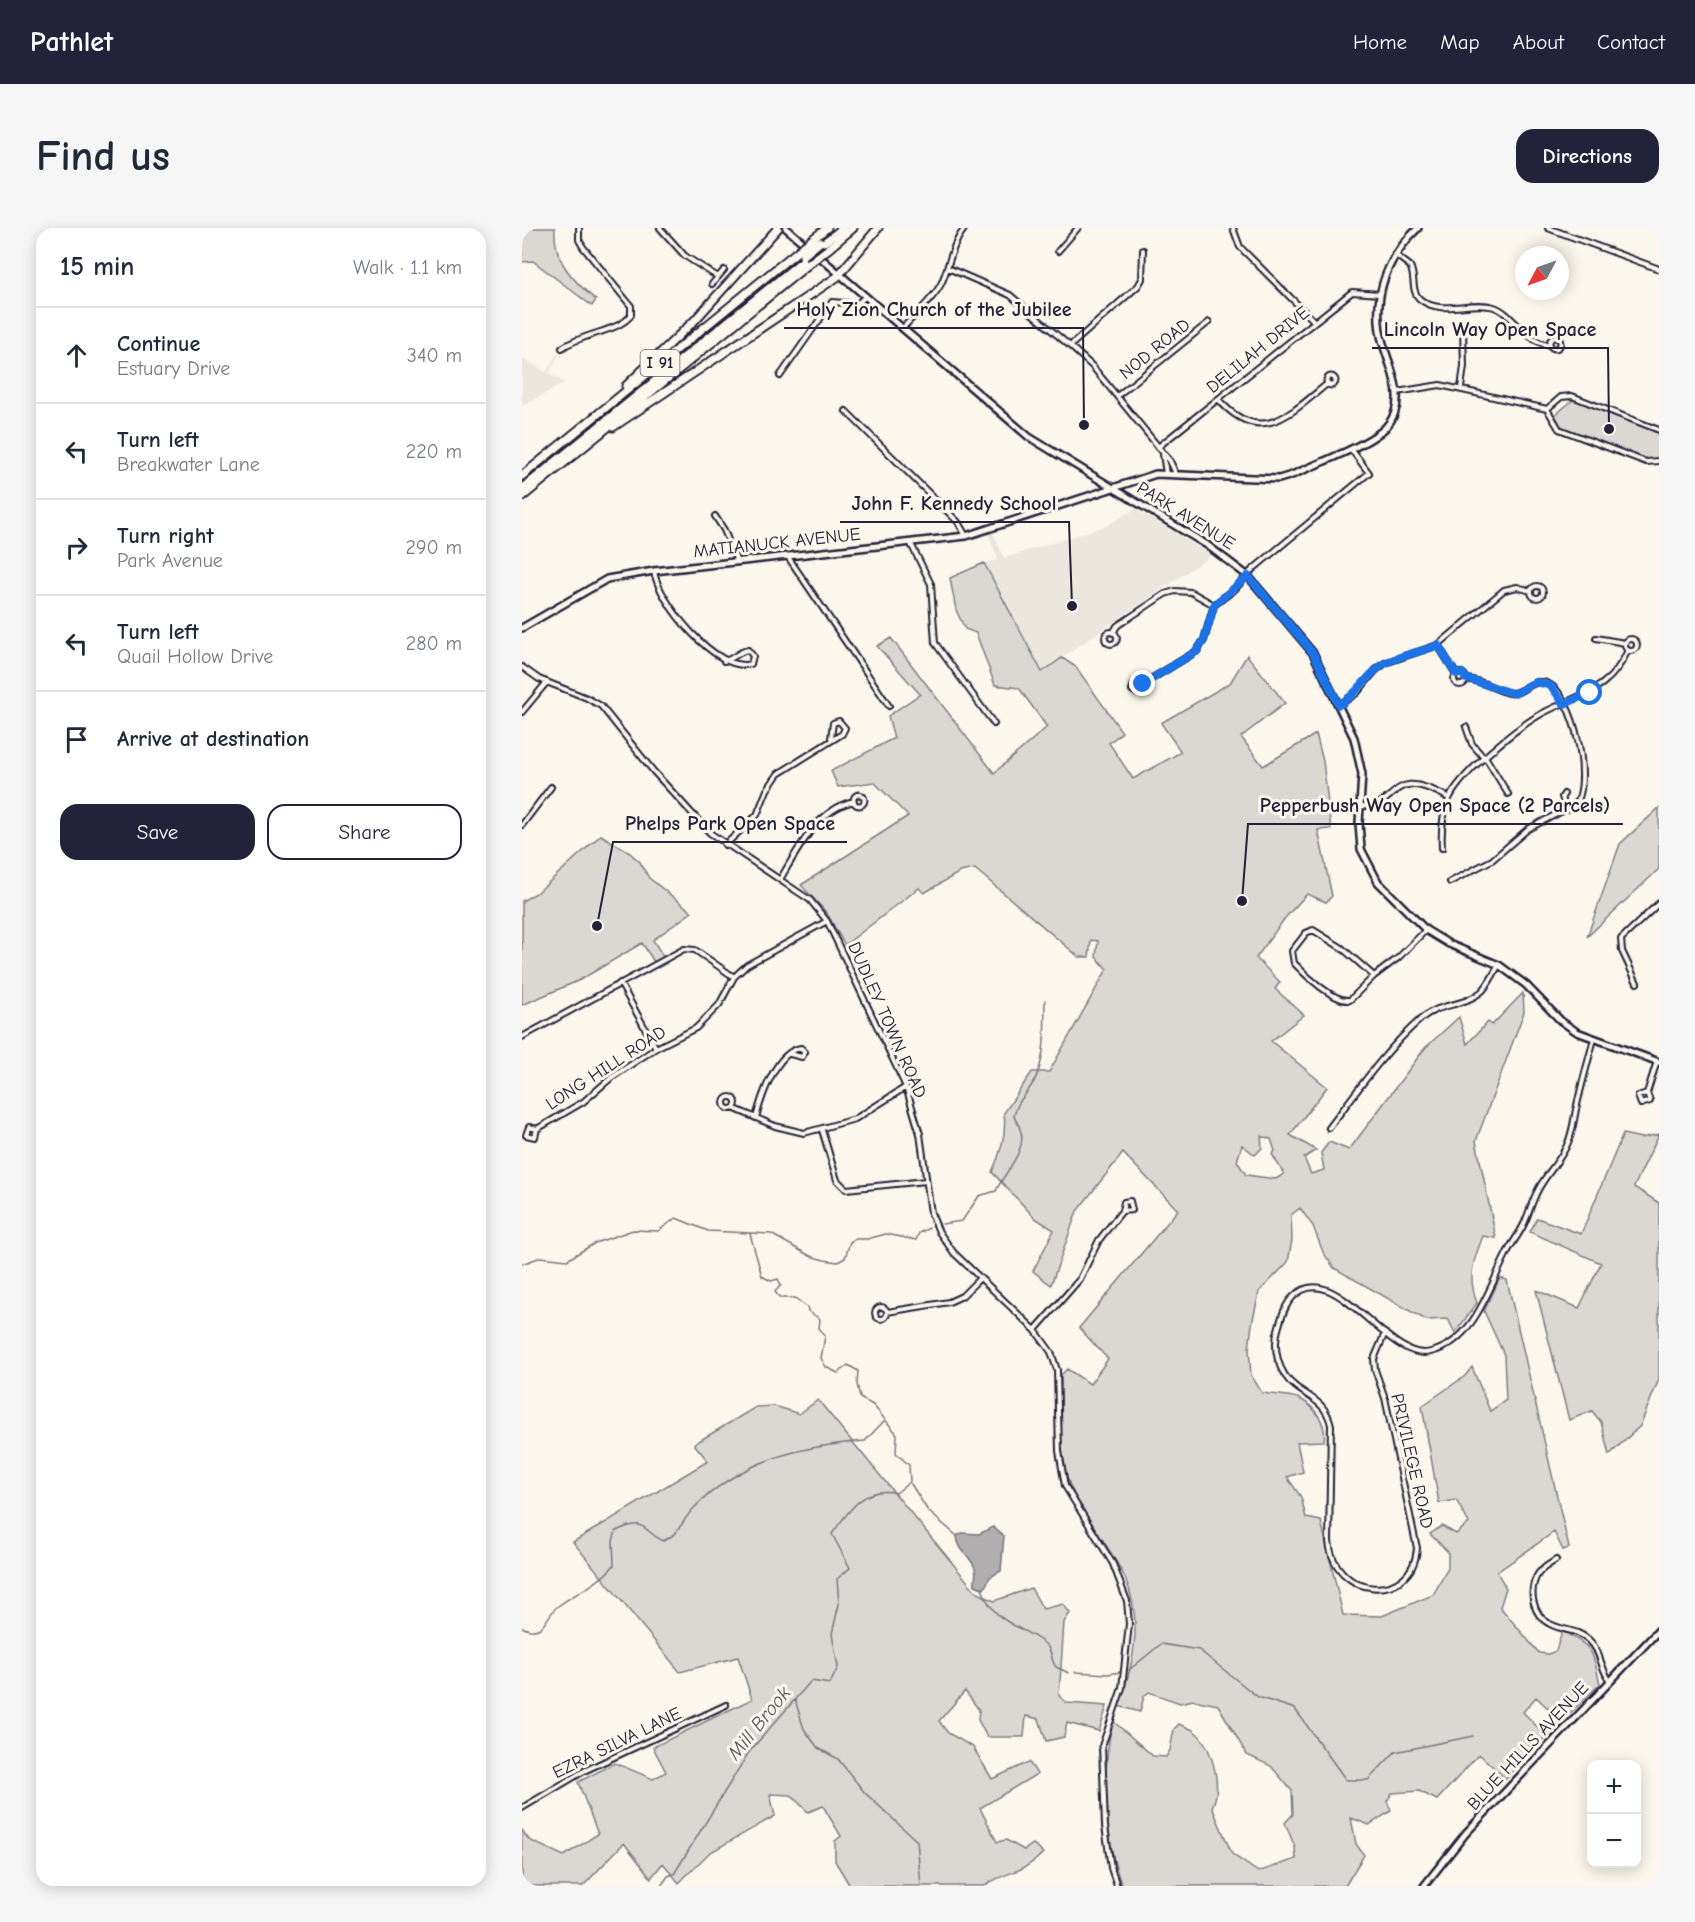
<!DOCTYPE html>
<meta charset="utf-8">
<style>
body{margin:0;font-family:"Comic Neue",sans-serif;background:#f6f6f7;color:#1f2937}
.controls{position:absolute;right:18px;bottom:18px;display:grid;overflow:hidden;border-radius:12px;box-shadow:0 3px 15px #0003}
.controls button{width:54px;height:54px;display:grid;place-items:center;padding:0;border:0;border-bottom:2px solid #e0e1e3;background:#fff;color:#1f2937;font:30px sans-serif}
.compass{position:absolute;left:993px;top:18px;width:54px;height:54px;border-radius:50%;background:#fff;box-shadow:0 3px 15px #0003;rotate:229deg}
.stop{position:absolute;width:18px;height:18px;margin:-14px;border:4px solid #1a73e8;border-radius:50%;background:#fff}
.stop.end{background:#1a73e8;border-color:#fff;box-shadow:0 2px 6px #0008}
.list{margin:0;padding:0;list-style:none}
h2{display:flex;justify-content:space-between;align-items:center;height:78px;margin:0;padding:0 24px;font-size:26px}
h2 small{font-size:20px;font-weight:400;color:#747a83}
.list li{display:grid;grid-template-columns:39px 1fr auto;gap:18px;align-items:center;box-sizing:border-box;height:96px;padding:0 24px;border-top:2px solid #e0e1e3}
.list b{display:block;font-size:22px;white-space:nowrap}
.list p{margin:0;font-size:20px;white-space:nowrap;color:#747a83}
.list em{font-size:20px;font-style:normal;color:#747a83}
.actions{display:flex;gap:12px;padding:18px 24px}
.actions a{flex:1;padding:14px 0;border:2px solid #22223b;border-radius:18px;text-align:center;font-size:21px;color:#22223b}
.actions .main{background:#22223b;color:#fff}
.icon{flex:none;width:33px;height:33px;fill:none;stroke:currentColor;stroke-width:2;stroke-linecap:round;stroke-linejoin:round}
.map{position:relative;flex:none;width:1137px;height:1658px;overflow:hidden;border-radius:18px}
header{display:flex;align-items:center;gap:36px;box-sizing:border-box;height:84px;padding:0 30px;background:#22223b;color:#fff}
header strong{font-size:28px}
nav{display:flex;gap:33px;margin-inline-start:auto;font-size:21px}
.intro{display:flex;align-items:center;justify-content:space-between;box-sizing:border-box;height:144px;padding:0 36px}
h1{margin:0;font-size:42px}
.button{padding:15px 27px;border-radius:18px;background:#22223b;color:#fff;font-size:21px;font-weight:700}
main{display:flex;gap:36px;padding:0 36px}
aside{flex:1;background:#fff;border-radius:18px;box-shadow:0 3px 15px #0003}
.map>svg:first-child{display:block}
</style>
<header>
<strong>Pathlet</strong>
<nav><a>Home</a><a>Map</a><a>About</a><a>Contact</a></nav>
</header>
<div class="intro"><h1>Find us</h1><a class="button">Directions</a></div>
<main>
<aside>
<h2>15 min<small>Walk · 1.1 km</small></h2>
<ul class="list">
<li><svg class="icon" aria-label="ahead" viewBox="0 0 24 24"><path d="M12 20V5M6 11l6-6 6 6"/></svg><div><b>Continue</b><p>Estuary Drive</p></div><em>340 m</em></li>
<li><svg class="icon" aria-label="left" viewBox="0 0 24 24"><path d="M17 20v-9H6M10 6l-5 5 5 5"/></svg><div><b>Turn left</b><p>Breakwater Lane</p></div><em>220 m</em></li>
<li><svg class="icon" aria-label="right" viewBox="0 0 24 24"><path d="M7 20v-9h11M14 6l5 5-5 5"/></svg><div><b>Turn right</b><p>Park Avenue</p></div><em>290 m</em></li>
<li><svg class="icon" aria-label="left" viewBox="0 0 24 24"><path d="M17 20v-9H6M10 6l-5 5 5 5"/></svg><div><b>Turn left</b><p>Quail Hollow Drive</p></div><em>280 m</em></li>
<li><svg class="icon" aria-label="arrive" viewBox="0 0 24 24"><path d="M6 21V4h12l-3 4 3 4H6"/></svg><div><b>Arrive at destination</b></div></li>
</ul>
<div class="actions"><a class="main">Save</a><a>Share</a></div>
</aside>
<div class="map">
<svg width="1137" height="1658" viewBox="0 0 1137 1658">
<rect width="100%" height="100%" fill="#fbf7ec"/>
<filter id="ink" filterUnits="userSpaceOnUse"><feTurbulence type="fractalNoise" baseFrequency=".0167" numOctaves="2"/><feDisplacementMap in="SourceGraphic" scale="12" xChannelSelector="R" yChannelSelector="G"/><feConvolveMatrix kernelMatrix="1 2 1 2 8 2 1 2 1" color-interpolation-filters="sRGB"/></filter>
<g filter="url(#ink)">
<!-- built -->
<path fill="#ebe7df" d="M35,126L37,127L27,145L43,155L0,178V130L24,144Z
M613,281L690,327L520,443L462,335L476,332L466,305L471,304L482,330L584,298Z"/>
<!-- green -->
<path fill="#dbd8d3" stroke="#7e7d87" stroke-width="1.5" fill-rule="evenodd" d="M0,0H33C31,32 50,52 74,72L70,78L11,33L0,34Z
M1052,171L1137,205V231L1126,232L1040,200L1033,187Z
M462,335L520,444L540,430L554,439L600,504L587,515L611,551L659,524L639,495L708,455L725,427L763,475L719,509L741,538L794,506L801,533L809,601L796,602L810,668L804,674L785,666L763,690L734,730L758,754L753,761L782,787L749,813L805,859L768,907L794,922L782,930L789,946L802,942L799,925L807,914L827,922L903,820L937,789L945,816L966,794L970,797L1001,765L1002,784L954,913L974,1010L961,1008C951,1033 945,1049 955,1075L933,1105L926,1091L904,1092L812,1040L801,1024L791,998L778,980L769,987L770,1012L766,1034L737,1064L730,1096L727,1121L729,1147L740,1165C752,1167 768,1167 778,1171C794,1179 805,1197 802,1213L775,1214L781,1244L765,1249L779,1269L784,1290L799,1293L821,1387L860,1388L911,1367L926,1340V1324L908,1306L920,1298L934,1306L947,1295L934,1272L917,1275L900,1178L943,1148L950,1139L968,1183L984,1172L982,1127L962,1083L978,1050L985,1052L1047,1320L1041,1322L1032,1304L975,1344L984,1360L978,1379L1017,1425L1026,1426L1034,1423L1040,1403C1072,1419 1070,1422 1078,1456L1040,1493L1014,1469L1001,1484L1024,1508L984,1551L957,1526L915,1572L897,1563L870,1565L865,1573L869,1583L847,1597L829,1590L834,1616L842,1627L823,1658H600C582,1612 579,1541 591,1493L631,1528L644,1529L648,1522L652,1501L657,1496C661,1498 667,1500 671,1502C690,1516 701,1558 690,1579L710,1626L736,1644L774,1631L773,1619L763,1595L771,1586L770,1563L749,1538L725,1527L696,1477L671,1472L658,1475L627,1464L622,1468L618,1484L596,1478C612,1438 621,1391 603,1350C588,1318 563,1291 549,1260C534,1226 540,1182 539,1147L545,1141L568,1156L586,1131L557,1100L656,982L601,925L555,983L529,1057L511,1043L532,1002L513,990L470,944C479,925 485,906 482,885L510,844H527L585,741L574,729L576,713L569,712L567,729H557L453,641L438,644L402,665L397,660L323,717L304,684L279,657L386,588L352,554L316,559L309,543L372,510L366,488L398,466L355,418L369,410L472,545L525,499L497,460L473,457L454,405L443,401L434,382L428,350ZM739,908L749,911L753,923L750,926L762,946L754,951L724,947L715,933L720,917L733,927L740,920Z
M1137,580V641L1065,709L1098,616Z
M79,607L108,625L118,634L127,650L170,684L131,712L145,735L136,740L120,715L58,752L0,777V673L16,664Z
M1101,906L1119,910L1137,906L1112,959L1137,975V1151L1118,1198L1087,1227L1079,1194L1070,1183L1047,1192L1014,1062L1057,1080L1079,1035L1008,1004L1015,990L1059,1006Z
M296,1172L454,1364L472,1373L509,1360L521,1381L541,1376L548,1385L542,1394L537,1468L545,1475L585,1478L577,1503L545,1495L542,1509L524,1513L517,1491L504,1488L502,1509H465L456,1492L457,1482L443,1463L417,1493L426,1505L451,1519L470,1551L507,1534L515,1546L458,1580L475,1614L484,1612L502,1622L511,1616L521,1625C501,1646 484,1643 462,1658H328L313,1633V1613L319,1608L301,1578L286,1584L269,1567L248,1566L253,1588L187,1625L157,1655L141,1635L129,1650L102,1615L61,1658H0V1602L7,1612L42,1628L76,1606L56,1554L93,1535L131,1551L144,1544L131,1519L230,1471L216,1429L158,1444L51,1314L186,1233L172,1216L234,1179L253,1178L277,1186Z"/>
<!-- water -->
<path fill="#b1aeb0" stroke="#787681" stroke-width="1.5" d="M471,1299L482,1308L479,1343L468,1349L462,1361L453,1357C452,1350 456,1345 452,1338C447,1327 435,1321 435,1308L440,1305L457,1306Z"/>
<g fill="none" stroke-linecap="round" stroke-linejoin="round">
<!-- stream -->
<path stroke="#787681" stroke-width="1.5" d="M420,996L440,993L457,968L474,963C481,946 507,921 498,901C497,896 493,892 492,888C495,873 504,867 511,855C525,831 522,799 523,772
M0,1036L19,1029L45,1032L73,1015L111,1002L136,1003L154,990L186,1003L249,1006L288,1028L302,1032L316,1034L323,1030L328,1014L333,1011H345L364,1006L394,1012L397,1005L407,1000
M389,1256L406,1283L435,1308
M460,1361C472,1396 496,1396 522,1415C531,1421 528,1432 534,1439L547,1445
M0,1399C6,1402 11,1404 18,1400C25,1395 28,1384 36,1378C55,1364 77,1356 92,1337L91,1313L94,1303C125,1289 118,1301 141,1313C157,1307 160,1292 172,1280C219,1232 279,1218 343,1213L363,1192
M607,1442L639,1416L677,1422L736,1469L773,1481L824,1552H846L873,1524L951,1508
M553,1444L586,1446L599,1444
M273,1472L282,1501L296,1520L316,1531L343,1565L395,1613L399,1658
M139,1658L146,1648L152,1646L227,1524L289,1453L308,1456L316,1439L310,1406L317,1376L315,1351L328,1340L310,1306C327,1283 342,1257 374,1265L388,1254L387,1237L374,1225L375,1206L351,1177L338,1170L335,1156L336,1143L326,1137L316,1145L304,1139L299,1130L303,1108L297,1100L298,1091L286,1083L285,1079L273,1070H258L253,1064L259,1057L256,1051L249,1053L240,1048L228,1006"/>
<defs>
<path id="street" d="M138,0L163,28L196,49
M711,0L718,19L792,93
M1026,0L1137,41
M536,23L556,0
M874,27L888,38C894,49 888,64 899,72C921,88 948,72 972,79C990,84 1005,116 1028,117
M426,40L488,67L548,118L570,138L648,233L654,246
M190,56L202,42
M381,100C393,86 411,72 419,56C428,37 429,17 443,0
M1027.5 115a5.5 5.5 0 1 1 11 0a5.5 5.5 0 1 1-11 0Z
M548,118L616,58L620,51L621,22
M40,120C58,106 99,103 109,87V78L61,19L57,12V0
M258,148L310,74L335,76L344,68
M804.5 153a4.5 4.5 0 1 1 9 0a4.5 4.5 0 1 1-9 0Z
M939,160L942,138L941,102
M875,164L918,157L1025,181
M595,168L687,94
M696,171C738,219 767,187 805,156
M1025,181L1037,201L1124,234L1137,233
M1025,181L1039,169L1050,168L1137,202
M324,183L436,294L444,308
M636,219L830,64L858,66
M641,226L644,246
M193,288L202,302L215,334
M389,316L409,356L413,415L472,496
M266,329L367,478
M132,343C136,373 195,446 229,436L231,428L226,422C217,423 212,431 202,433
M1009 364a6 6 0 1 1 12 0a6 6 0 1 1-12 0Z
M583 410a6 6 0 1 1 12 0a6 6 0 1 1-12 0Z
M591,405L595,398L643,366L653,363L669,364L692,377
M1074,410L1103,415
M1103 417a6 6 0 1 1 12 0a6 6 0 1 1-12 0Z
M916,417L934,446
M0,439L17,451L65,470L79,478L132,544L188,605L288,672L305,693L384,859L398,906L409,985L417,1004L432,1025L513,1102L529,1124L535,1142L537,1223L543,1258L591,1336L605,1373L607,1396L600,1460L580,1518L583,1598L589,1640L595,1658
M932 451a6 6 0 1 1 12 0a6 6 0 1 1-12 0Z
M621,456L613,453L610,462L615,465L620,464L621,456L675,423L682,412L692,377L712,362L730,342L847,245L829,221
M817,477L835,465L854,442L863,435L916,417L982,362L995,359L1009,363
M0,484L25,454
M944,499L950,516L963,531
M964,530L986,566
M1042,566L1040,569L1044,582
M331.5 572a5.5 5.5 0 1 1 11 0a5.5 5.5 0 1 1-11 0Z
M838,578C881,581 863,535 927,570
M0,597L29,559
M203,617L235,587L245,562L256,546L320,506L323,500L317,493L311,495L309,510
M920,620C919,603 920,586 927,571C939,545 995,499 1021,485C1058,465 1087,465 1106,422
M259,650C276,621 296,581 332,573
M928,654L970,632L1006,601L1054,576C1070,552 1052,469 1027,456C1010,448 1002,467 988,465C974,463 964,453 944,451
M791,702L820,720L852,748L828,772C812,774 783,747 772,735L770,723L784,705Z
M852,748L876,730L904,702
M98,755L134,820
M1115,755L1100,723L1099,711L1137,675
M0,809L162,721L173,722L212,749
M1125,865L1116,868L1119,876L1128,873L1125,865L1135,833
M202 875a6 6 0 1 1 12 0a6 6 0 1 1-12 0Z
M211,880L253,898L282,905L333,891L384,859
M234,890C239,870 254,823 279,820L283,824L280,829L268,826
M807,900C836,862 863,822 900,790C917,775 941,779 959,764C967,757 971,746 977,737
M15,901L13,909L4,907L7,899L15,901L61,874L89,850L134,820L174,800L197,777L212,749L225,737L305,693
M300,902L315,952L324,961L404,953
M353 1085a6 6 0 1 1 12 0a6 6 0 1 1-12 0Z
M365,1084L427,1074L440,1068L457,1051
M513,1102L558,1051L577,1012L600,983L602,974L608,973L610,982L600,983
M863,1105L852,1131L853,1142L863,1170L895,1320C891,1377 812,1371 807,1313L809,1197C804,1175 790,1171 774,1159C755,1145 750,1118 757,1098C760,1088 763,1077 770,1070C812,1025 864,1136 909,1124C952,1113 966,1062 984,1027C989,1016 997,1007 1002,996C1007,985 1010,973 1016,962C1024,946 1038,933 1045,917C1051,905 1052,889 1055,877C1060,855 1066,833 1072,811
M1034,1332C1028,1336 1020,1340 1016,1346C1006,1362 1010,1387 1028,1396C1041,1403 1055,1401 1067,1412C1079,1423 1078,1440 1088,1453
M0,1580L62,1543L204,1477"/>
<path id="secondary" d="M264,0L507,209L685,317L726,348L791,425L832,510L840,546L837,595L839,621L856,654L904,702L927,716L977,737L1004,757L1039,793L1055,804L1137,834
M0,400L85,351L132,343L444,308L634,246L757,251L770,247C794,236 847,217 864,199C890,171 863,134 858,103C852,63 867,28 896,0
M902,1658L944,1605L1137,1402"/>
<path id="highway" d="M292,10L305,0
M300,16L321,0
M306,21L331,0
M104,158L173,92L256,0
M91,199L315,49L356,0
M0,248L276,23
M0,261L284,30
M0,269L289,34"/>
</defs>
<!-- street casing -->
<use href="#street" stroke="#22223b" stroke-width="8"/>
<!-- secondary casing -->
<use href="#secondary" stroke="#22223b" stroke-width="10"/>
<!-- highway casing -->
<use href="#highway" stroke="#22223b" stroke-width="11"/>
<!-- street -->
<use href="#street" stroke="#fbf7ec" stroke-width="4"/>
<!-- secondary -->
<use href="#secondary" stroke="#fbf7ec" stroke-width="5"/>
<!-- highway -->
<use href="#highway" stroke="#fbf7ec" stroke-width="7"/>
<defs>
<path id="highway-bridge" d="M276,23L292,10
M281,28L298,14
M289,34L306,21"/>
</defs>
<!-- highway-bridge casing -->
<use href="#highway-bridge" stroke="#22223b" stroke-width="11" stroke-linecap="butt"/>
<!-- highway-bridge -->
<use href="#highway-bridge" stroke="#fbf7ec" stroke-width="7"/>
</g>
</g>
<g fill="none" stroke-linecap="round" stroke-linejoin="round" filter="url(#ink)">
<!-- route -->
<path stroke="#1a73e8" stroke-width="8" d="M621,456L675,423L682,412L692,377L726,348L791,425L817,477C836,466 844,447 862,436C878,426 899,425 916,417L934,446L940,445L944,451C956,452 987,466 992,465C1000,463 1007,456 1015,454L1029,458L1042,476L1068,465"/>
</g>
<g text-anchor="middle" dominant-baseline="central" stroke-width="6" stroke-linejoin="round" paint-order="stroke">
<!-- shield labels -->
<rect fill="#fbf7ec" stroke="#636270" stroke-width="1.5" x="118.5" y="122" width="39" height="26" rx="4.5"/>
<g font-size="16" font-weight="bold" fill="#22223b">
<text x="138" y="135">I 91</text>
</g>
<!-- street labels -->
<g font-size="18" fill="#22223b" stroke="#fbf7ec">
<text transform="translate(633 121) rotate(-39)">NOD ROAD</text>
<text transform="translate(736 122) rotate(-39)">DELILAH DRIVE</text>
<text transform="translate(664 288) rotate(32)">PARK AVENUE</text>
<text transform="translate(255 315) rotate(-6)">MATIANUCK AVENUE</text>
<text transform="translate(365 792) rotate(66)">DUDLEY TOWN ROAD</text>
<text transform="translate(84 840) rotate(-33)">LONG HILL ROAD</text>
<text transform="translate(890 1233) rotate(77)">PRIVILEGE ROAD</text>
<text transform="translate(95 1515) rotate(-26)">EZRA SILVA LANE</text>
<text transform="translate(1006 1518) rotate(-47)">BLUE HILLS AVENUE</text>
</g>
<!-- water labels -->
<g font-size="20" font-style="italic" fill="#545364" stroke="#fbf7ec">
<text transform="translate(237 1495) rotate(-51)">Mill Brook</text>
</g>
</g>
<!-- callouts -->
<path fill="none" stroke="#22223b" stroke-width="2" d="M562 197L561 100H262M1087 201L1086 120H850M550 378L547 294H318M720 673L726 596H1101M75 698L91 614H325"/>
<g fill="#22223b" stroke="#fbf7ec" stroke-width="2">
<circle cx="562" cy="197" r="6"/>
<circle cx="1087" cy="201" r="6"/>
<circle cx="550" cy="378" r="6"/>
<circle cx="720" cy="673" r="6"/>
<circle cx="75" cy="698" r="6"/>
</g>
<g font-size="20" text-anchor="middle" font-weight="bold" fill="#22223b" stroke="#fbf7ec" stroke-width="6" stroke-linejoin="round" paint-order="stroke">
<text x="412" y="88">Holy Zion Church of the Jubilee</text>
<text x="968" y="108">Lincoln Way Open Space</text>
<text x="432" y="282">John F. Kennedy School</text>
<text x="913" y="584">Pepperbush Way Open Space (2 Parcels)</text>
<text x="208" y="602">Phelps Park Open Space</text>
</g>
</svg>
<div class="controls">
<button>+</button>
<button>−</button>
</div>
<svg class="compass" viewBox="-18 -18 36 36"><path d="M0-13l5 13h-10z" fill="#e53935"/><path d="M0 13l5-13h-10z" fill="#747a83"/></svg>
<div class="stop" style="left:1068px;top:465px"></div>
<div class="stop end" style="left:621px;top:456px"></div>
</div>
</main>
